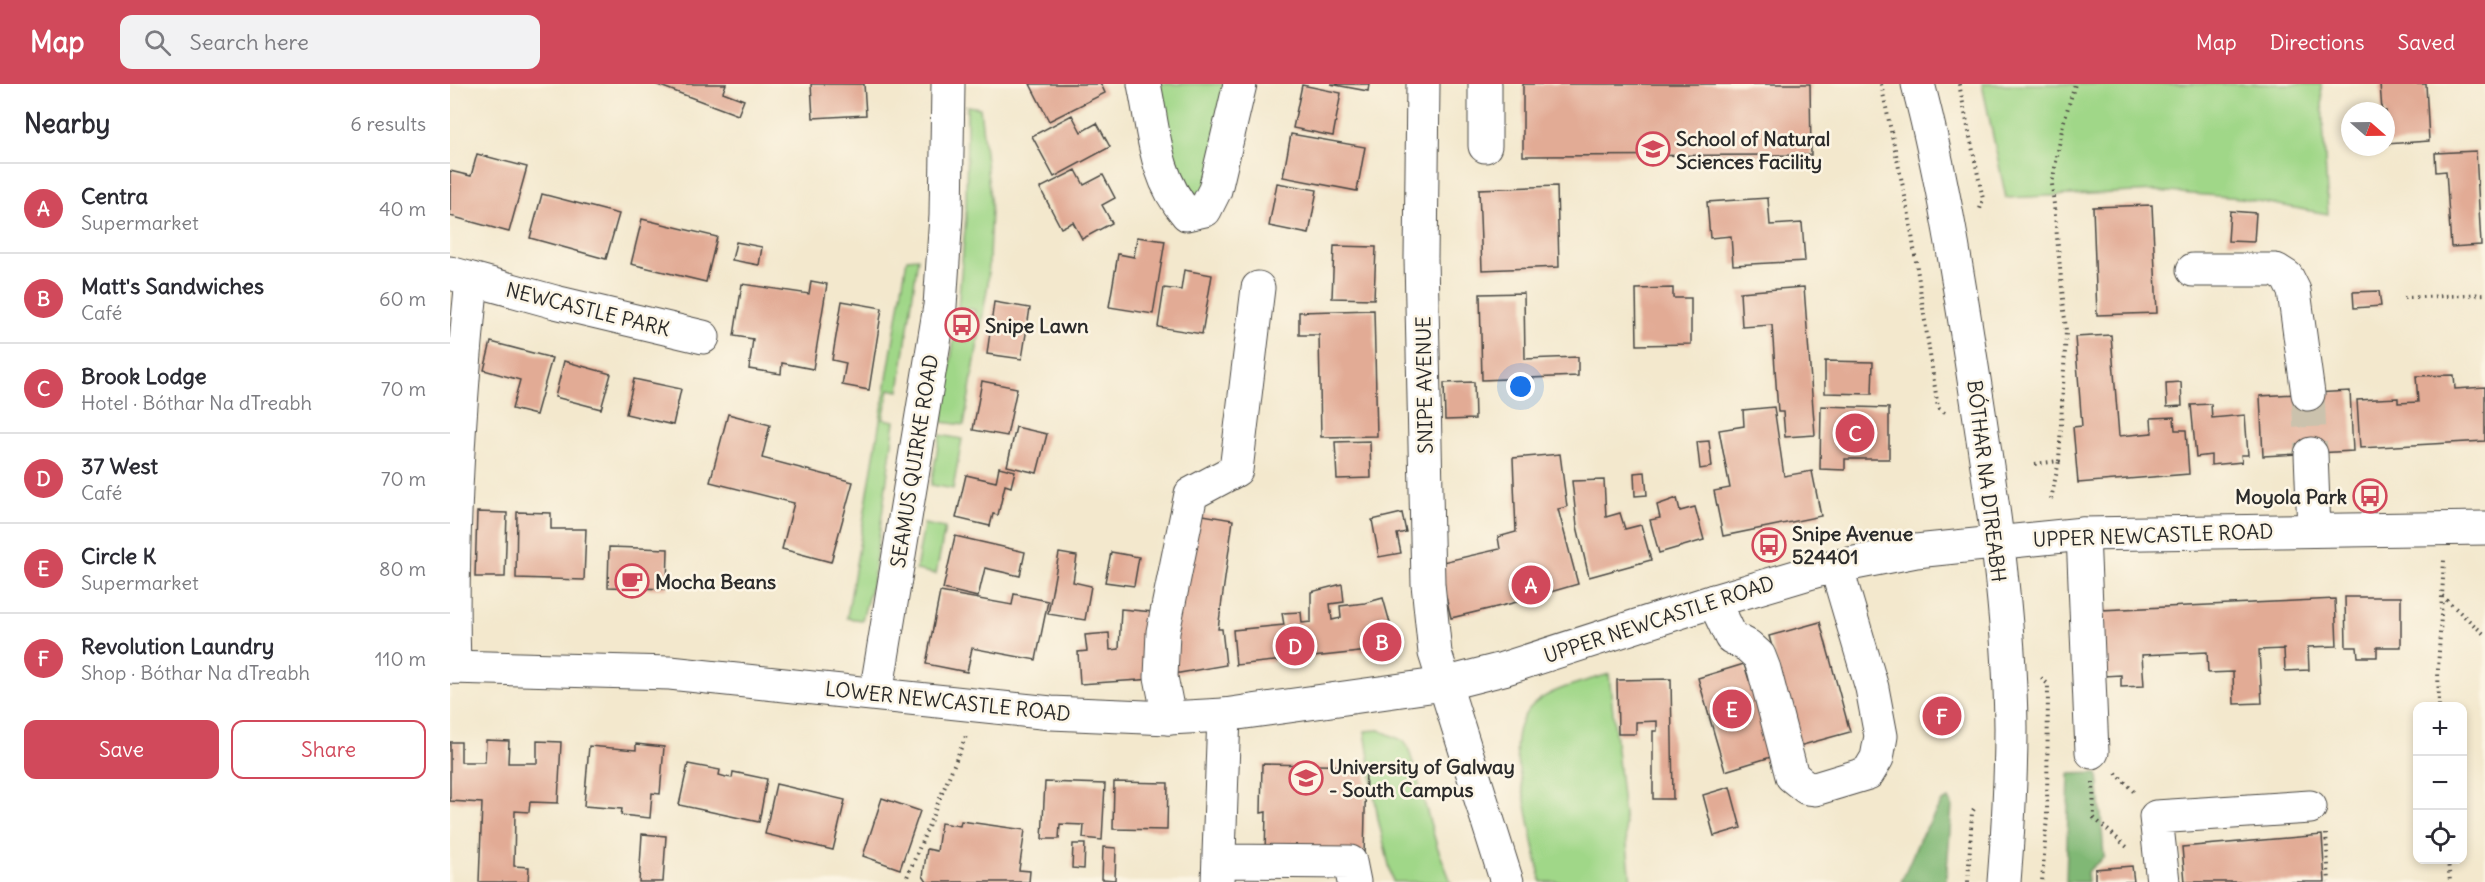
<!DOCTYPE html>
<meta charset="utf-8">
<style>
body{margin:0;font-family:Delius,sans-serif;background:#f2f2f3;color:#2b2b33}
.controls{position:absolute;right:18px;bottom:18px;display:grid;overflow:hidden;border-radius:12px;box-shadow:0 3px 9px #0003}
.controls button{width:54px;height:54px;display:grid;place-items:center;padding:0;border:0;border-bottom:2px solid #e1e1e2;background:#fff;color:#2b2b33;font:30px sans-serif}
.compass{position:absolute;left:1891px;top:18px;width:54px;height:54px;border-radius:50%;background:#fff;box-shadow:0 3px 9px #0003;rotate:110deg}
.you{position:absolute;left:1071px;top:303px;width:21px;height:21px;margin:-15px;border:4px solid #fff;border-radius:50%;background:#1a73e8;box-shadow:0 0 0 9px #1a73e833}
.badge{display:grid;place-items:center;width:39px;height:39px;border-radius:50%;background:#d1495b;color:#fff;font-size:20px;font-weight:700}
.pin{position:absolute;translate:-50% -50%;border:3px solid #fff;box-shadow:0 2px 6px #0006}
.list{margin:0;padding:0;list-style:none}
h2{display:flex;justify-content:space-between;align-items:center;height:78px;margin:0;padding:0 24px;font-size:26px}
h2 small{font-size:20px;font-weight:400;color:#7c7c81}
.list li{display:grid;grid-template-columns:39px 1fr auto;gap:18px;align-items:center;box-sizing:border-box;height:90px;padding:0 24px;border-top:2px solid #e1e1e2}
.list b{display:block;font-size:22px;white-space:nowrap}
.list p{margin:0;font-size:20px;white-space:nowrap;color:#7c7c81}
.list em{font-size:20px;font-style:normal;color:#7c7c81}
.actions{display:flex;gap:12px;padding:18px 24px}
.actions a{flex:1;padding:14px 0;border:2px solid #d1495b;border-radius:12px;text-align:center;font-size:21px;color:#d1495b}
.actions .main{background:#d1495b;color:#fff}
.icon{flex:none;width:33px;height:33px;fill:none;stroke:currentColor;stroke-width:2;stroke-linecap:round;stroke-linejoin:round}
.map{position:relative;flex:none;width:2035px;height:798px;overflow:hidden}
header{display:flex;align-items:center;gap:36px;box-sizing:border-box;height:84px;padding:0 30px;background:#d1495b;color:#fff}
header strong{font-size:28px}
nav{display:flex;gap:33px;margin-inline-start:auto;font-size:21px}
.search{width:420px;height:54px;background:#f2f2f3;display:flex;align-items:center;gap:15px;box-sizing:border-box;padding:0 21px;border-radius:12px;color:#7c7c81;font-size:22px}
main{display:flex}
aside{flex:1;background:#fff}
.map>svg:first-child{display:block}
</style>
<header>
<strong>Map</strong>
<div class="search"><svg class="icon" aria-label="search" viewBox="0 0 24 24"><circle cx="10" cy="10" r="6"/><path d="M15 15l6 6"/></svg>Search here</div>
<nav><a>Map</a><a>Directions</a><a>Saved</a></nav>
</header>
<main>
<aside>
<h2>Nearby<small>6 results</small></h2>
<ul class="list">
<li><span class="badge">A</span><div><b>Centra</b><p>Supermarket</p></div><em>40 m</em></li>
<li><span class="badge">B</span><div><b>Matt's Sandwiches</b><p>Café</p></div><em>60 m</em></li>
<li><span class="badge">C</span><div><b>Brook Lodge</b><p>Hotel · Bóthar Na dTreabh</p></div><em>70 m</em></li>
<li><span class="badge">D</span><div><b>37 West</b><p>Café</p></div><em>70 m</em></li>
<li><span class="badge">E</span><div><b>Circle K</b><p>Supermarket</p></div><em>80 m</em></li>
<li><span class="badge">F</span><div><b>Revolution Laundry</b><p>Shop · Bóthar Na dTreabh</p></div><em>110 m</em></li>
</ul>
<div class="actions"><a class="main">Save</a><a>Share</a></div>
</aside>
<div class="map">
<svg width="2035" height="798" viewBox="0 0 2035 798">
<rect width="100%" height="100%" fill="#fcf5e5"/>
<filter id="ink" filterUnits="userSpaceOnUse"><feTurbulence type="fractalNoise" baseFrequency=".0167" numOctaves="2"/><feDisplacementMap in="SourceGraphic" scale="12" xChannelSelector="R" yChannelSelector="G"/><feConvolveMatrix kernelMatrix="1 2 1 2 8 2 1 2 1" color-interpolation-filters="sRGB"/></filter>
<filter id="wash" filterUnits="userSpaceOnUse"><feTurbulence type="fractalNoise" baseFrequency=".008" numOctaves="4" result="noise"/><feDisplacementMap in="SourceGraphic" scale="24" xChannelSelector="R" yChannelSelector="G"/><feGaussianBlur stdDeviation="1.35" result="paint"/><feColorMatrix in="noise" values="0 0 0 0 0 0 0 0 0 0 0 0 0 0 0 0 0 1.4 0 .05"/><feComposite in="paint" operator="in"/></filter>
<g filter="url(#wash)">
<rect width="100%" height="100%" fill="#f3e8cd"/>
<!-- green -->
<path fill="#a0d788" stroke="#66815a" stroke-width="1.5" d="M708,0H781L756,116L735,120Z
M1532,0H1871L1878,130L1791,114L1706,107L1556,114Z
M517,22L530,24L541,123L538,200L514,341L492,338L504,255L519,257L525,226L508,223L516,133Z
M468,174L449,307L439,305L433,335L445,337L423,496L412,536L397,534L457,175Z
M490,351L512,355L503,405L481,401Z
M474,440L495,444L486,490L466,486Z
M1159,590L1181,798H1091L1067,676C1060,610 1109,606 1159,590Z
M929,646L954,657L959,666L987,762L1001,798H943L928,735L915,647Z"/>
<!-- forest -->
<path fill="#80b874" stroke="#567250" stroke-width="1.5" d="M1648,689L1654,773L1637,788L1638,798H1616L1619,690Z
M1499,715L1502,721L1496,798H1451L1470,754L1492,718Z"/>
<g id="blocks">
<!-- building -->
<path fill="#e2ab95" d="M205,0H276L273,8L294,16L288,31Z
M361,0H414L416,31L363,34Z
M580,0H651L655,9L599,37Z
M880,0H919L918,7Z
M1073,0H1360L1361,71L1073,72Z
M1930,0H1976L1979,57L1936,60V27H1932Z
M852,1L891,9L883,52L843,44Z
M622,31L631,48L647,39L660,63L604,93L582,52Z
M841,50L915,63L907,107L833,93Z
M2026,67L2031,161L2001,163L1996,87L1986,88L1985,69Z
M27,70L77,83L59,148L0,132V87L21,92Z
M626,86L634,101L653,91L665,114L652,121L662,139L632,155L623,138L611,144L590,104Z
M827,99L867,106L859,150L819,142Z
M1107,102L1109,183L1032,186L1029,105Z
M92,110L169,130L156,175L80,154Z
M1318,114L1320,141L1352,139L1355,177L1283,181L1281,152L1260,154L1257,118Z
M1702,121L1707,229L1647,231L1643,123Z
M1780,127L1806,129L1804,158L1778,157Z
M192,135L267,153L256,198L181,180Z
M687,153L715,157L703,230L659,223L668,170L684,173Z
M286,158L312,163L309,181L282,176Z
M884,162L926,163L924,215L882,214Z
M734,186L762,191L752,250L708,243L714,204L731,206Z
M361,197L377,200L363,285L332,279L331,290L299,285L303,255L284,252L292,200L359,210Z
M1354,203L1365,351L1335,353L1333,328H1328L1322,241L1292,243L1290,208Z
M1223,204V214H1241V260L1187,261L1186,205Z
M1929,207L1931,222L1904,224L1903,208Z
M1074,209L1075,275L1128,273V292L1032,296L1030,210Z
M392,217L432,224L419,306L392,301L396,279L382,276Z
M544,218L580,224L572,275L537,270Z
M924,226L927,352L871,353L869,251H849V228Z
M1661,251L1669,352L1702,349L1701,334L1724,333L1725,346H1736L1739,390L1628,399L1623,343L1632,342L1625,253Z
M41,258L102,274L86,331L62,325L70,296L34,286Z
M114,277L161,290L151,325L105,313Z
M1375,277L1423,278L1422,310L1375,309Z
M2004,291L2005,305L2035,303V357L1910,364L1907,316L1948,314V319L1968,318L1966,292Z
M184,295L231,305L223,341L176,330Z
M532,297L567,304L557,352L523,346Z
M1024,298L1025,335L995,336L994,299Z
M1731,298L1732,322L1717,323L1716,299Z
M1900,307L1903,367L1813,372L1810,312Z
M1761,320L1762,334L1795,331L1798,371H1791L1792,378L1761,381V371L1746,373L1741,321Z
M1371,322L1439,324V375H1395V386L1370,385Z
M1324,323L1334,392L1362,387L1371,432L1273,452L1264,407L1280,404L1269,346L1294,342L1293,326Z
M278,330L320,341L312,374L403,398L381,478L332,465L344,419L260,398Z
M566,343L597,350L587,389L557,382Z
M920,357L921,394L887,395L885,358Z
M1259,357L1262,383L1250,385L1247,358Z
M1110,370L1117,423L1108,425L1128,500L1063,519L1001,534L988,479L1050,465L1048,453L1066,448L1063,374Z
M549,383L565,387L561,403L555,401L548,431L543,430L540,442L506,434L516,391L546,398Z
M1195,388L1197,411L1185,412L1184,389Z
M1154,396L1156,433L1170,429L1175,445L1191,441L1201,476L1139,493L1127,442L1122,397Z
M1227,414L1230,427L1245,423L1254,456L1209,469L1200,436L1210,434L1207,421Z
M27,428L57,429L55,493H25Z
M67,428L101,429V445H136L134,496L66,494Z
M741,429L783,436L768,545H772L776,581L718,591Z
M952,429L956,448L947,450L951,469L929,473L922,436Z
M505,452L575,468L570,492L535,484L528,513L493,505Z
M159,463L218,465L217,505L158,503Z
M661,468L689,473L684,502L655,498Z
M609,469L627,472L623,498L641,502L635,536L598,530Z
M892,500L894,518L880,520L882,536L891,534L890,522L915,519L933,514L947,564L786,581L783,546L834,541L832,529L851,528L852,539L861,538V508Z
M490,508L562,521L564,510L598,517L586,576L522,564L517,588L476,580Z
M1895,513H1951V563H1927V573H1908L1907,563H1896Z
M1885,515L1887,562L1858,563L1859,586L1835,587L1834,565L1809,566L1812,619L1784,620L1783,588L1758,589L1757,568L1692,571L1694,602L1671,603V591L1654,592L1651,526Z
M671,525L703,528L704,595L630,600L628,568L637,567L635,551L659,549L660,566L669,565Z
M1370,538L1400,648L1349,662L1321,673L1275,687L1248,594L1294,580L1299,596L1329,588L1319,552Z
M1221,595L1223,715H1203V647H1207V637L1186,638V650H1168L1167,596Z
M36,656L59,657L58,679H87V657L111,658L108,719L80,718L79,728L65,727L64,782L79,783L78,798H29L32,719L0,717V658H11V678H35Z
M186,660L214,663L210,710L202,709L200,734L171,731L172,725L134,722L139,662L186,666Z
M238,680L270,686L269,691L276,693L282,694L283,688L317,695L309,738L229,721Z
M812,680L916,682L914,774L815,772L816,728L811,729Z
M595,698L655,700L652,756L633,754L634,741L610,740L609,755H592Z
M664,698L718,699L717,746L663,745Z
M326,700L395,716L383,766L315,750Z
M1280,703L1291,744L1264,752L1253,711Z
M432,714L470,727L450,785L413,772Z
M511,737L575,746L569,786L580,787L579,798H477L473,792L477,765L487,767L491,739L510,742Z
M192,750L216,752L213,798H189Z
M1872,751L1875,798H1735L1732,763Z
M623,760H635L634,785L622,784Z
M653,763L666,764L665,796L652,795Z
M1682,782L1684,798H1645V785Z"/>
</g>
</g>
<g filter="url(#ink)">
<use href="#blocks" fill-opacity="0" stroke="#494743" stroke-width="1.5"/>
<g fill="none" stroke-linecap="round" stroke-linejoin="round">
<!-- minor-tunnel -->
<path stroke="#cbc2ad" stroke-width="33" stroke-dasharray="33 16" stroke-linecap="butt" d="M1858,310L1861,370"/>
<defs>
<path id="minor" d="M694,0C704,46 704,93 737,130L755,126L765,106L790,0
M973,0L971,174L978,500L985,569L1057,798
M1035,0V62
M1743,186H1826L1837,193L1844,207L1858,310
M0,189L105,218L253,253
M1861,370L1864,446
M1633,450L1642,668
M1264,517L1281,553L1298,562L1309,572L1314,585L1342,692L1357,704L1365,705L1418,689L1427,674L1431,652L1422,604L1386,482
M4,583C0,454 9,323 22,195
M426,610L490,222L496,132L498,0
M719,634L711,593L713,548L741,410L786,386L808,204
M769,777L900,778L904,798
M768,798L774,631
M1713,798L1706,733L1860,723"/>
<path id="major" d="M0,583L220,589L601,629L719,634L774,631L994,600L1053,585L1264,517L1369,486L1466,467L1633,450L2035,444"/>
<path id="highway" d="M1468,0C1493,95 1508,192 1523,289C1541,406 1560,526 1561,644C1561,696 1558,747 1554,798"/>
</defs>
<!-- minor casing -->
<use href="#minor" stroke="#494743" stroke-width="35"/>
<!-- major casing -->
<use href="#major" stroke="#494743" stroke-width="35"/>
<!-- highway casing -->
<use href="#highway" stroke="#494743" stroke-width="35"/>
<!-- path -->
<path stroke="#494743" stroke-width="4" stroke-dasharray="1.5 4.5" stroke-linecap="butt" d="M1431,0L1459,131L1488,324L1496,330
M1509,0L1533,115L1530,125
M1954,214L2035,210
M1585,380L1609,377L1616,247L1602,100L1613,40L1625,0
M1601,415L1609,377
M1992,512L2035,551
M1591,594L1598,600L1597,732L1592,798
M1989,622L1988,586L1994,476
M1666,689L1686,710
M1643,698L1644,734L1677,763
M1876,750L1879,798
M1998,776L2000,798
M455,798L516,652
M1518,798L1522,728L1526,722"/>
<!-- minor -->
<use href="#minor" stroke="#fff" stroke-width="33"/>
<!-- major -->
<use href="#major" stroke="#fff" stroke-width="33"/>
<!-- highway -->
<use href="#highway" stroke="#fff" stroke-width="33"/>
</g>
</g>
<!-- icons -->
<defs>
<symbol id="university-ring" viewBox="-11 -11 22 22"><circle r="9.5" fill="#fcf5e5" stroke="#d1495b" stroke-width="1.5"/><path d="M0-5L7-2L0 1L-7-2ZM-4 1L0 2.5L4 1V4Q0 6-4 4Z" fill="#d1495b"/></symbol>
<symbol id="bus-ring" viewBox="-11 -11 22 22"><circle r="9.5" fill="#fcf5e5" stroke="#d1495b" stroke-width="1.5"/><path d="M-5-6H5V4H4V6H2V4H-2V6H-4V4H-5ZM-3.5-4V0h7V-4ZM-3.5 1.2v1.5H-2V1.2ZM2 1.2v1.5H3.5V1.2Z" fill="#d1495b"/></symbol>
<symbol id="cafe-ring" viewBox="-11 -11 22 22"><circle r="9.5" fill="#fcf5e5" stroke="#d1495b" stroke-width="1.5"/><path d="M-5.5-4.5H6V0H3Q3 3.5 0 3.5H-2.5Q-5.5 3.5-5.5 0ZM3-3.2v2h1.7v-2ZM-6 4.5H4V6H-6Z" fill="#d1495b"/></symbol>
</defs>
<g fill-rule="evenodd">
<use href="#university-ring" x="1184" y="46" width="38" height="38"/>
<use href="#bus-ring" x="493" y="222" width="38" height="38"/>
<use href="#bus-ring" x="1901" y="393" width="38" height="38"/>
<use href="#bus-ring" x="1300" y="442" width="38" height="38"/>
<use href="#cafe-ring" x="163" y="478" width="38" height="38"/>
<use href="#university-ring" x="837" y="675" width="38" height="38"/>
</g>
<g text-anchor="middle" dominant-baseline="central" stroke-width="5" stroke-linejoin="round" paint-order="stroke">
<!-- poi labels -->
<g font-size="20" font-weight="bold" fill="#2b2b2b" stroke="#fcf5e5" text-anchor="start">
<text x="1226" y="54">School of Natural<tspan x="1226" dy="23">Sciences Facility</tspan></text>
<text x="535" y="241">Snipe Lawn</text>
<text x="1897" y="412" text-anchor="end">Moyola Park</text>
<text x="1342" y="449">Snipe Avenue<tspan x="1342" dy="23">524401</tspan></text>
<text x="205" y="497">Mocha Beans</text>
<text x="879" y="682">University of Galway<tspan x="879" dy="23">- South Campus</tspan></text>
</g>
<!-- street labels -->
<g font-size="20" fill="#2b2b2b" stroke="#fcf5e5">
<text transform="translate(138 225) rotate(14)">NEWCASTLE PARK</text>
<text transform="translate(974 301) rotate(-91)">SNIPE AVENUE</text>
<text transform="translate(464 377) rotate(-81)">SEAMUS QUIRKE ROAD</text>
<text transform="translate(1537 397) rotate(83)">BÓTHAR NA DTREABH</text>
<text transform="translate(1703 451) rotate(-2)">UPPER NEWCASTLE ROAD</text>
<text transform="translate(1209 535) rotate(-18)">UPPER NEWCASTLE ROAD</text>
<text transform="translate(498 617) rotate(6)">LOWER NEWCASTLE ROAD</text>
</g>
</g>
</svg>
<div class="controls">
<button>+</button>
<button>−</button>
<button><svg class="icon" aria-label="locate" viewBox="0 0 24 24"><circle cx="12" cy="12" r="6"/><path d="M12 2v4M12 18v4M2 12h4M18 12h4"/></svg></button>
</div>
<svg class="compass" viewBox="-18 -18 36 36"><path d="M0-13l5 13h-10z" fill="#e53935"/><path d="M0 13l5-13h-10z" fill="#7c7c81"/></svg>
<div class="you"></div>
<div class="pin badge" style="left:1081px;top:501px">A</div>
<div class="pin badge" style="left:932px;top:558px">B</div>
<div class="pin badge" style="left:1405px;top:349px">C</div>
<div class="pin badge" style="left:845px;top:562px">D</div>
<div class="pin badge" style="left:1282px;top:625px">E</div>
<div class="pin badge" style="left:1492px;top:632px">F</div>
</div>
</main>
